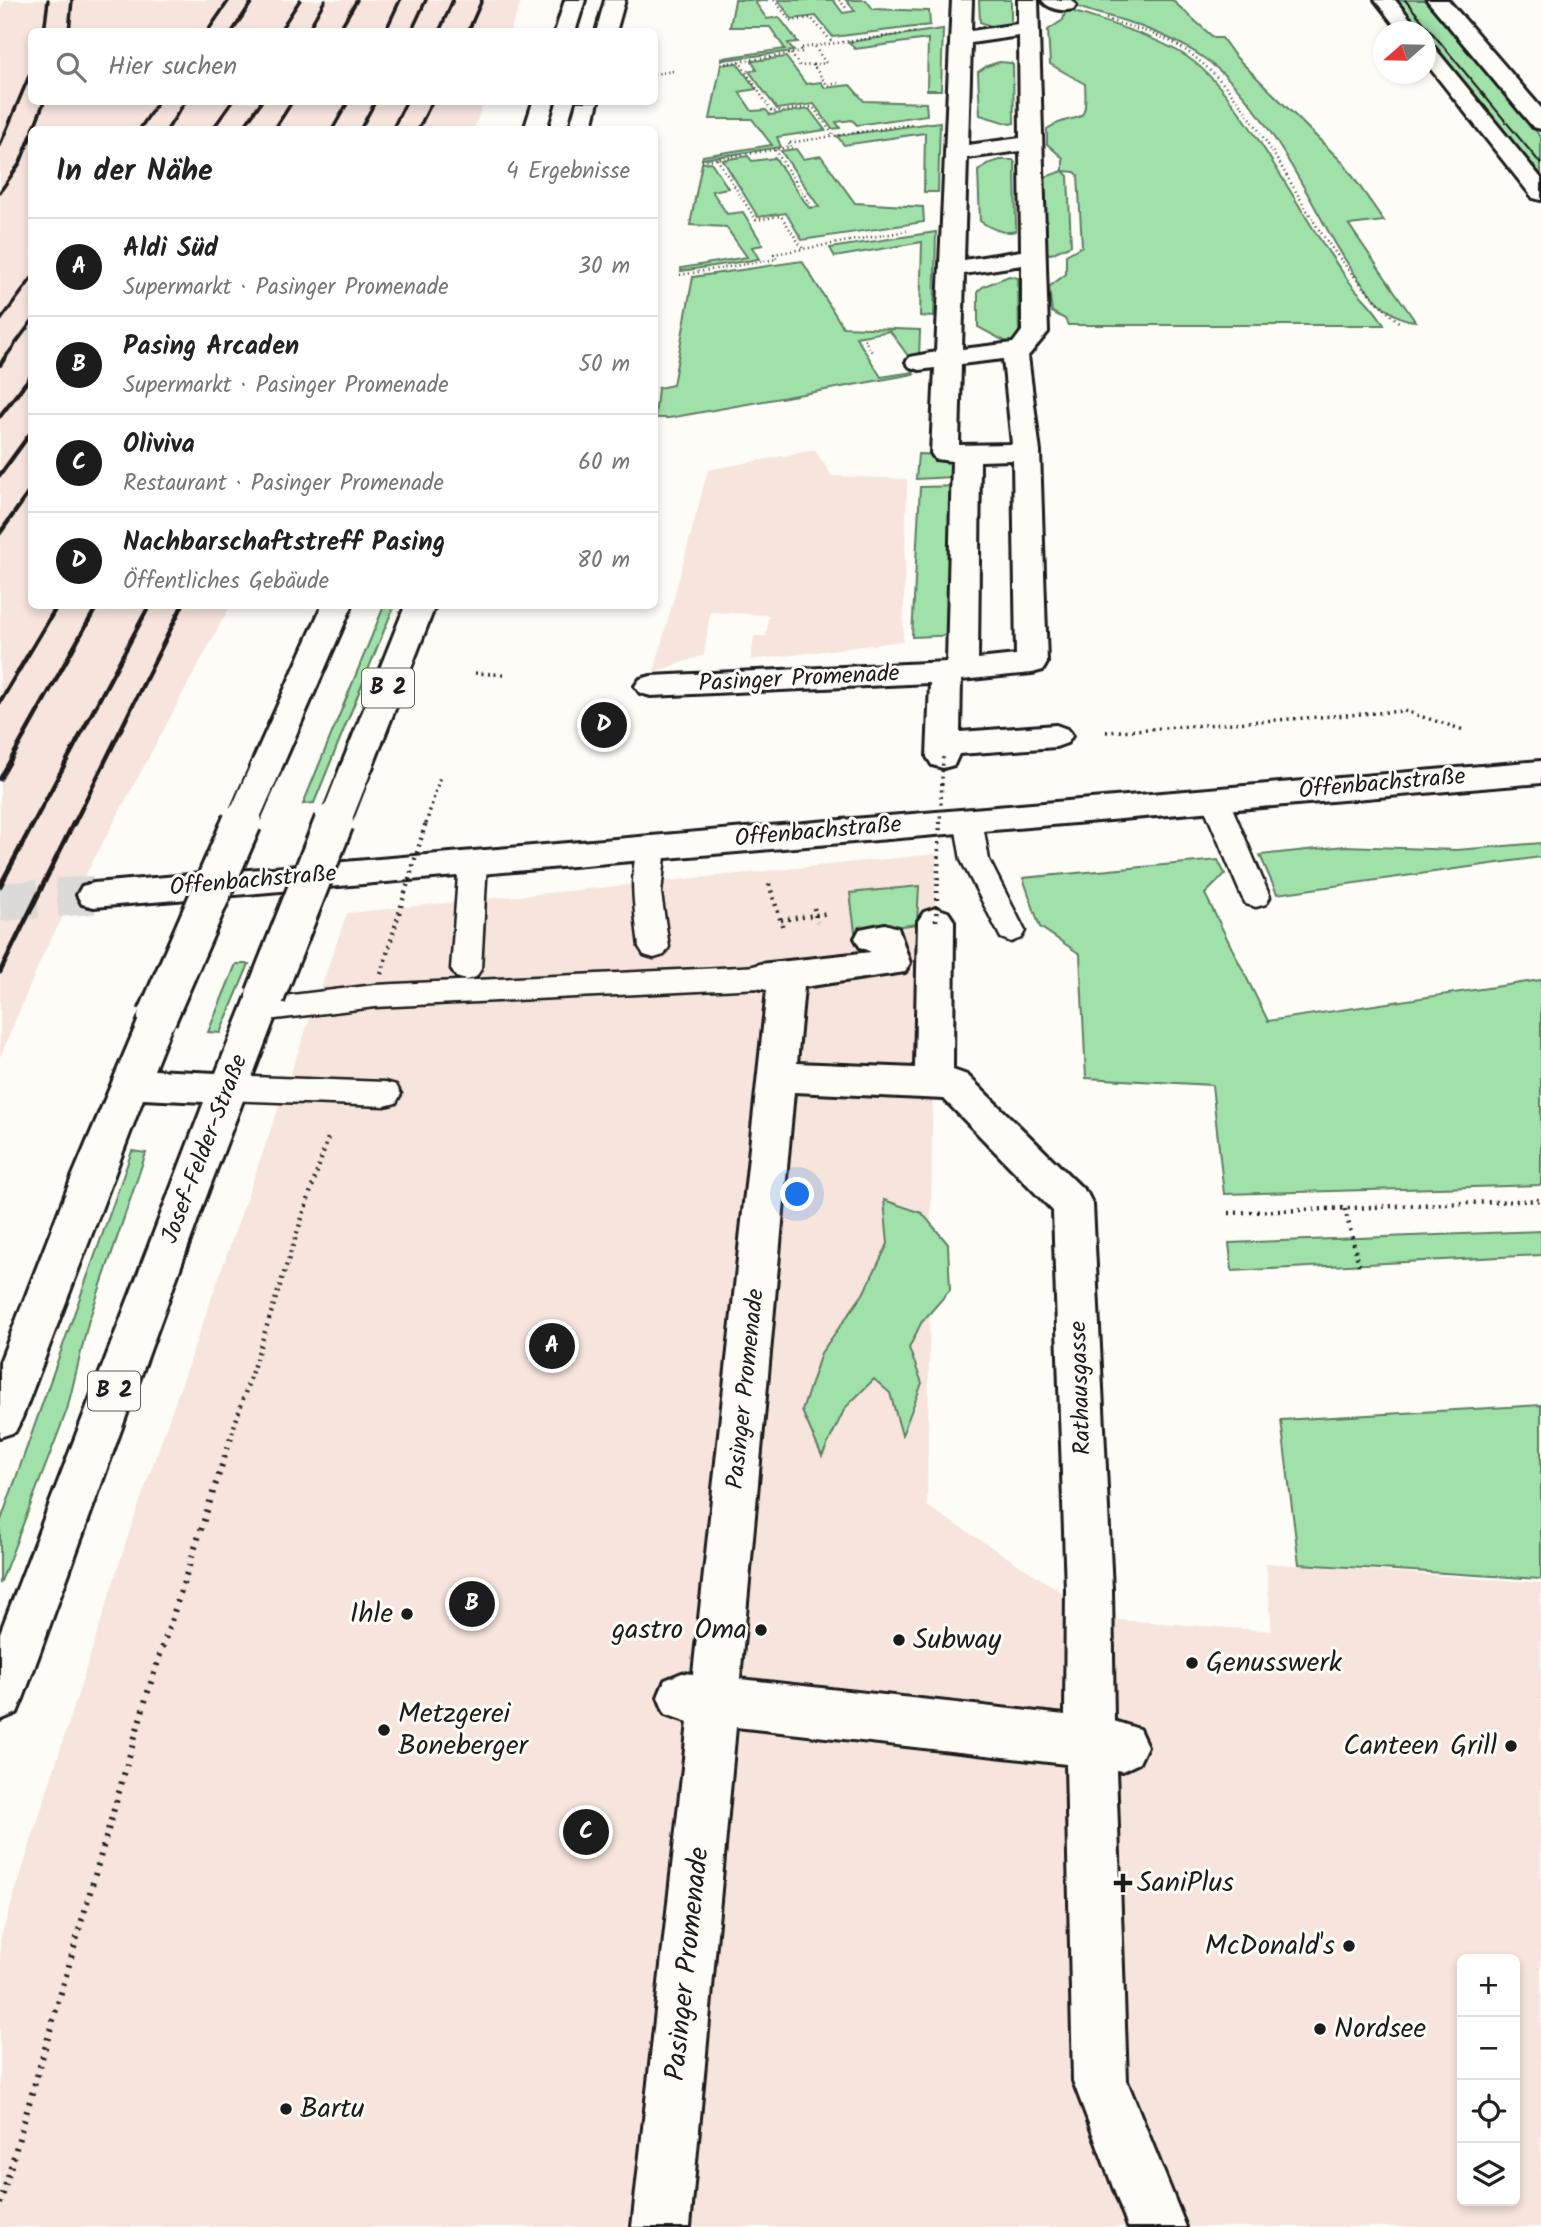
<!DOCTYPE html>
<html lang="de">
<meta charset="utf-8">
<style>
body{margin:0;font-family:Kalam,sans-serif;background:#f6f6f6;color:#222}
.controls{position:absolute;right:21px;bottom:21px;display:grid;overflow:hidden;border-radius:10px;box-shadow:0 4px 10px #0003}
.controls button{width:63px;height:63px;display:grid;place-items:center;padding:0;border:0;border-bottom:2px solid #e0e0e0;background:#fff;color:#222;font:35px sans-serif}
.compass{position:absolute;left:1373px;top:21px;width:63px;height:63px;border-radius:50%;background:#fff;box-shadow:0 4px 10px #0003;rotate:250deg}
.you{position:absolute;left:798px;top:1195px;width:24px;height:24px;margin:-18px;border:5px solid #fff;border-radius:50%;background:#1a73e8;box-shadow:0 0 0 10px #1a73e833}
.badge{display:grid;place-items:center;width:46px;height:46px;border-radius:50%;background:#1c1c1c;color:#fff;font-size:23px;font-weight:700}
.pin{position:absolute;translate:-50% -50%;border:4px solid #fff;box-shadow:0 2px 7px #0006}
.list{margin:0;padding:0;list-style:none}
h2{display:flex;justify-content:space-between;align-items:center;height:91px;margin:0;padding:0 28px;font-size:30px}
h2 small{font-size:23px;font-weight:400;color:#767676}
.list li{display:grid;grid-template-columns:46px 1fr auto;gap:21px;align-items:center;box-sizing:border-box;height:98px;padding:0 28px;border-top:2px solid #e0e0e0}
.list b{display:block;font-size:26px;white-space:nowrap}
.list p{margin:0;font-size:23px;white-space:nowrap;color:#767676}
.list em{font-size:23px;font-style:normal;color:#767676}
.icon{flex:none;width:38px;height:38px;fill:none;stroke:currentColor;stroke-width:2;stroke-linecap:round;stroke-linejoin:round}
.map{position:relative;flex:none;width:1541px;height:2227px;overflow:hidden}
.search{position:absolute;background:#fff;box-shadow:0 4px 10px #0003;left:28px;top:28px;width:630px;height:77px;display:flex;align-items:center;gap:18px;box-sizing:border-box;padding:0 24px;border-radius:10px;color:#767676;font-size:26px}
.panel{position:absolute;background:#fff;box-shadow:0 4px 10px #0003;left:28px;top:126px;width:630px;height:483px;border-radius:10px}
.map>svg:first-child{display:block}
</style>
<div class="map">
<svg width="1541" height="2227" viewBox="0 0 1541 2227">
<rect width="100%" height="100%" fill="#fdfcf7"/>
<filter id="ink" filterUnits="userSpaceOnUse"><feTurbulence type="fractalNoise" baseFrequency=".0143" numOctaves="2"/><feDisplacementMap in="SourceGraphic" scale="14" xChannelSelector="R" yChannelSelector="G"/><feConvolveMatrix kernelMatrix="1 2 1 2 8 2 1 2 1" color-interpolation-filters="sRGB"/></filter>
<g filter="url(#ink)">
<!-- built -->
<path fill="#f6e4dd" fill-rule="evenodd" d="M5,0H522L510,31L32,32V102H484L474,129L32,130V606H230L44,952L0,1057V12Z
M815,450L832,476L907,479L903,641L751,660L754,636H766L769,615L710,612L704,655L654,672L708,470Z
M936,854L927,1506L1104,1619L1272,1631L1266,1563L1541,1583V2227H0V1940L129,1533L347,913ZM1462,1959H1515V2201H1462Z"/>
<!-- green -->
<path fill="#a0e1aa" stroke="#5e7e63" stroke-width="2" d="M735,0H768L755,2L767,19L779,17L798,42L788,43L794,51L722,60V58L785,49L770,27H730Z
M778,0H833L843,13L855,11L846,0H866L873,9L929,11L930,25L833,37L816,16L792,19Z
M979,0H1011V29L1002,30L980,22Z
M1066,0H1172L1214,38H1222L1235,56L1344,164L1384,221L1349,225L1415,321C1368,318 1327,227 1306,191C1292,166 1277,141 1261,118C1222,63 1188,42 1125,21C1107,15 1080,11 1066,0Z
M1396,0H1425L1541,137V177L1426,36V32L1422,31Z
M1066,9C1104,22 1146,33 1181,53C1234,83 1288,192 1323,244C1332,257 1341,271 1351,284C1362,298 1376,309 1384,325H1068L1065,319L1052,312L1049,287L1066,274V255L1082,246L1078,175L1075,172L1063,171L1068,176L1071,245L1051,254L1045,253L1042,178L1063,171V158L1047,144V129C1078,109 1088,132 1085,84L1050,64L1048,30L1063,20Z
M943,29L941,90H927L928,39L855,49L849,42Z
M786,57L806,84L821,82L825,88L850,85L864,101L926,103L927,115L857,125L852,120L836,122L840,128L832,129L814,104L777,109L749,71L757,70L752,61Z
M999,62L1011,63L1013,65L1014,123L1010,124L980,115L978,72L987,66Z
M737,63L756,89L739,92L752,111L766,110L770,115L809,109L825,130L777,137L781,147L702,159L703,156L772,145L752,119H710L721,65Z
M940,122L938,192H924L925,133L844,145L837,136Z
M796,149L803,159L821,156L855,203L923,207L924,222L802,240L786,213L758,217L723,160L748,156L752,161L775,158L809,208L819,207L781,151Z
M1000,160H1013L1015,163L1016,231C1003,235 990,228 980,221L978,171L987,164Z
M711,162L728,188L712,191L727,214L743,212L763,245L752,247L759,259L681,271V268L747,257L726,227L690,225L702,163Z
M936,232L934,317L920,316L922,242L835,257L830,248Z
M802,261L843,327L920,330L919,359L911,360L890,331L856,337L881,377L913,372L914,374L669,418H655L658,388L673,385L693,277Z
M1009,276L1018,278L1019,342L1008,343L978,327V291L984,286Z
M918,454L952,455V477L916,479Z
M960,486L959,635L912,637L920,487Z
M384,606H394L314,803L303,804Z
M1541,843V857L1277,894L1260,855L1345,846L1457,850Z
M1218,860L1225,874L1205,894L1268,1021L1541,980V1185L1224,1194L1212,1085L1086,1078L1080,954L1040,927L1023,878Z
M919,886L917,924L855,932L850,893Z
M236,964H249L220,1033L208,1032Z
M132,1151L146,1153L88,1323L67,1410L0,1584V1523Z
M884,1200L922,1213L948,1244L950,1290L921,1323L909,1348L922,1383L902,1435L890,1393L874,1379L845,1408L822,1456L802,1411L821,1353L863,1294L888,1244Z
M1541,1231V1255L1232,1271L1229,1243Z
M1541,1405V1579L1299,1564L1281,1420Z"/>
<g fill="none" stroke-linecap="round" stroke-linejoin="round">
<!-- tertiary-tunnel -->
<path stroke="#dbdad6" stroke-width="38" stroke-dasharray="38 19" stroke-linecap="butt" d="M0,902L94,895"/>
<defs>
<path id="service" d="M1214,789L1224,791L1228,798L1270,897L1266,904L1256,907L1246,904L1242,897L1200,798L1204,791Z
M968,810L978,812L982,819L989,860L1025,931L1021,938L1011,942L1001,938L961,860L954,819L958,812Z
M652,837L662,840L666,847L661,893L669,947L664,955L654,958L644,955L639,947C636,917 626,867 642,840Z
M473,852L483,855L487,862L481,969L476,977L466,980L456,977L451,969L459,862L463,855Z
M760,966L770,969L775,977L770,985L760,988L375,1007L259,1021L248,1018L244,1010L248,1002L259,999L375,985Z
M228,1076L385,1082L396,1085L401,1094L396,1103L385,1106L228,1100L217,1097L212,1088L217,1079Z"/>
<path id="pedestrian" d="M952,0H972L971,31L1018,24V0H1038L1048,332L1028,356L1040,452L1047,663L1043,670L1032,673L961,680L960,732L1056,725L1067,729L1072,736L1067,743L1056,747L959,754L954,765L943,768L932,765L927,757L930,683L651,696L640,693L635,686L640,679L651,676L947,662L952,461L935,459L931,453L935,368L919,370L910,367L906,362L910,357L936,352ZM1019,36L1020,138L968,145L971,43ZM1020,151L1021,251L964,260L967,158ZM1022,265V331L1013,343L962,349L964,274ZM1003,359L1012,444L959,445L961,364ZM1013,460L1016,655L978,659L980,461Z
M1042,0H1071L1076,5L1073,9C1063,12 1048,9 1042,0Z
M936,908L948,912L954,921L953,1070L967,1075L1087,1193L1093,1205L1112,1590L1114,1721L1139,1729L1147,1746L1139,1763L1122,1771L1116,1770L1127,2081L1186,2227H1128L1073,2081L1066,1764L736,1727L690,2227H632L688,1722L665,1714L658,1697L665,1680L682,1673L693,1674L767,990L747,986L742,977L747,968L760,964L871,952L860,947L855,938L860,929L885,924L898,928L910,963L905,972L804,987L797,1063L915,1068L918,921L924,912ZM794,1092L944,1099L1053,1211L1066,1590L1065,1715L740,1679Z"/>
<path id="tertiary" d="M1375,0H1395L1421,32H1400Z
M1427,0H1448L1541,108V129L1533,127Z
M1426,44L1433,46L1541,178V200L1533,198L1426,63Z
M1541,761V783L94,907L82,904L77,895L82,886L94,883Z"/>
<path id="primary" d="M565,0H585L575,32H555Z
M605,0H625L616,32H596Z
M533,102H554L546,130H524Z
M577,102H598L591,130H569Z
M322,606H352L282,767L278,775L266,778L254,775L250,767Z
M405,606H435L371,771L367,779L355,782L343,779L339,771Z
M265,982L278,986L283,996L209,1189L24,1696L17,1713L0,1720V1633L204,1102L143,1099L22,1418L15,1432L0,1437V1362L70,1182L144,1007L157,1003L170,1007L175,1017L154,1070L216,1073L247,996L252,986Z"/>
</defs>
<!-- service casing -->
<use href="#service" stroke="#1c1c1c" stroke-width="5"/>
<!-- pedestrian casing -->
<use href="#pedestrian" stroke="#1c1c1c" stroke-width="6"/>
<!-- tertiary casing -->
<use href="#tertiary" stroke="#1c1c1c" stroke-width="6"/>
<!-- primary casing -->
<use href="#primary" stroke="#1c1c1c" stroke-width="6"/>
<!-- path-far3 -->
<path stroke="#1c1c1c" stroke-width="2.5" stroke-dasharray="1 3.5" stroke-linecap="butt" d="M774,0L791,21L811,18L833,43
M839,0L848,10
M1106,19C1132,28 1162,34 1185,50C1246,92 1279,167 1318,228C1342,264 1368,295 1401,324
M791,54L800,66L813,65L827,85L842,83
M739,61L772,112L813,107L834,136
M721,64L803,52L800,48L916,32
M813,65L826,63L814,46
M654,74L673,71
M775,150L812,207
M717,159L756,220L781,216L803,249
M702,161L792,147L788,143L912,124
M680,275L777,259L774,254L907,231
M864,339L873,354"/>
<!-- path-far2 -->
<path stroke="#1c1c1c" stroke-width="3.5" stroke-dasharray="2 4.5" stroke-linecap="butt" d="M475,673L507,675
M1106,732L1404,711L1464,730"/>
<!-- path-far1 -->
<path stroke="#1c1c1c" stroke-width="4.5" stroke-dasharray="2 5" stroke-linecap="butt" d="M769,884L783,928
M814,908L817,922
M781,920L829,913
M1345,1209L1359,1265
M1229,1213L1541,1200
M232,1433L328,1138"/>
<!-- path -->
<path stroke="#1c1c1c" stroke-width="6" stroke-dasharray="2.5 7" stroke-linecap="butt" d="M0,2204L147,1695L233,1431"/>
<!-- service -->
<use href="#service" fill="#fdfcf7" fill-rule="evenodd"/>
<!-- pedestrian -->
<use href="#pedestrian" fill="#fdfcf7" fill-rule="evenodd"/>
<!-- tertiary -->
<use href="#tertiary" fill="#fdfcf7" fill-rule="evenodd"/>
<!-- primary -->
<use href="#primary" fill="#fdfcf7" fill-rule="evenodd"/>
<!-- tram -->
<path stroke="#1c1c1c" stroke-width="2" d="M1405,0L1541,164"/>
<!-- rail-far2 -->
<path stroke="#1c1c1c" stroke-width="3.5" d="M44,32L48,0
M69,32L72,0
M207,32L229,0
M232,32L253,0
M279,32L300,0
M307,32L325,0
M338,32L357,0
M385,32L400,0
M411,32L426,0
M439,32L453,0
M468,32L482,0
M33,130L44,102
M139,130L158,102
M167,130L185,102
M212,130L232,102
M242,130L261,102
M274,130L292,102
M332,130L348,102
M360,130L375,102
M392,130L406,102
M418,130L432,102
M0,145L32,69
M0,192L20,163L32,133
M0,321L32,278
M5,358L32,321"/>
<!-- rail-far1 -->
<path stroke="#1c1c1c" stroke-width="4.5" d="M0,365L6,356
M0,416L32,375
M0,475L32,431
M0,533L32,488
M0,702L57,606
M0,779L97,606
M33,824L149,606
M74,824L182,606"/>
<!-- rail -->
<path stroke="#1c1c1c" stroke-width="5" d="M0,886L34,822
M0,972L74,822"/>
<defs>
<path id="primary-bridge-far1" d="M241,824L266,767
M334,824L355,771"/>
<path id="primary-bridge" d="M265,996L334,822
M157,1017L242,822"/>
</defs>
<!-- primary-bridge-far1 casing -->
<use href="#primary-bridge-far1" stroke="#1c1c1c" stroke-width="34" stroke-linecap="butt"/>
<!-- primary-bridge casing -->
<use href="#primary-bridge" stroke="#1c1c1c" stroke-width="44" stroke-linecap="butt"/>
<!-- path-bridge-far1 -->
<path stroke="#1c1c1c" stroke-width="3.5" stroke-dasharray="2 4.5" stroke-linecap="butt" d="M426,824L440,776
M940,824L943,757"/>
<!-- path-bridge -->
<path stroke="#1c1c1c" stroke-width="4.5" stroke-dasharray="2 5" stroke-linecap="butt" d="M936,921L940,822
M381,974L426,822"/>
<!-- primary-bridge-far1 -->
<use href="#primary-bridge-far1" stroke="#fdfcf7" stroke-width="30"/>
<!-- primary-bridge -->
<use href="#primary-bridge" stroke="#fdfcf7" stroke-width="38"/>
</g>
</g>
<!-- markers -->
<g fill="#1c1c1c" stroke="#fdfcf7" stroke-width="2.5">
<circle cx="407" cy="1614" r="7"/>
<circle cx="761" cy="1630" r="7"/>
<circle cx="899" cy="1640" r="7"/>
<circle cx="1192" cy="1663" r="7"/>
<circle cx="384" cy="1730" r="7"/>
<circle cx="1511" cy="1746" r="7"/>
<path d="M1119.5 1872.5h7v7h7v7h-7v7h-7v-7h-7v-7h7z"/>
<circle cx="1349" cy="1946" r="7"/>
<circle cx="1320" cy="2029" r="7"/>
<circle cx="286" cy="2109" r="7"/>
</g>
<g text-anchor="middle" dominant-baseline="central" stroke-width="6" stroke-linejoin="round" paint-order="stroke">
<!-- shield labels -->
<g fill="#fdfcf7" stroke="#605f5e" stroke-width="2">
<rect x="362" y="668.5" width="52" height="39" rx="5"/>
<rect x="88" y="1371.5" width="52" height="39" rx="5"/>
</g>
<g font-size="23" font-weight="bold" fill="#1c1c1c">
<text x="388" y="688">B 2</text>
<text x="114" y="1391">B 2</text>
</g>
<!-- street labels -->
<g font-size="24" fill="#1c1c1c" stroke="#fdfcf7">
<text transform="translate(799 679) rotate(-3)">Pasinger Promenade</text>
<text transform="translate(1382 784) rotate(-5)">Offenbachstraße</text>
<text transform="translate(818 832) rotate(-5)">Offenbachstraße</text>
<text transform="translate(253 881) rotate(-5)">Offenbachstraße</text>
<text transform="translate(205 1149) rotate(-69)">Josef-Felder-Straße</text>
<text transform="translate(1081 1388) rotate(-92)">Rathausgasse</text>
<text transform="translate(746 1389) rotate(-84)">Pasinger Promenade</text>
</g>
<!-- near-poi labels -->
<g font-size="28" fill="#1c1c1c" stroke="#fdfcf7" text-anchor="start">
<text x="393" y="1614" text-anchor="end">Ihle</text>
<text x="747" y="1630" text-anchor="end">gastro Oma</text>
<text x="913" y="1640">Subway</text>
<text x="1206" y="1663">Genusswerk</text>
<text x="398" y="1714">Metzgerei<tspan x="398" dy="32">Boneberger</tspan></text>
<text x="1497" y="1746" text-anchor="end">Canteen Grill</text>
<text x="1137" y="1883">SaniPlus</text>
<text x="1335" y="1946" text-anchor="end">McDonald's</text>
<text x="1334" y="2029">Nordsee</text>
<text x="300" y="2109">Bartu</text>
</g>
<!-- near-street labels -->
<g font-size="28" fill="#1c1c1c" stroke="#fdfcf7">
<text transform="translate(688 1964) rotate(-84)">Pasinger Promenade</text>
</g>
</g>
</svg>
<div class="controls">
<button>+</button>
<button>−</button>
<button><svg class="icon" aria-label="locate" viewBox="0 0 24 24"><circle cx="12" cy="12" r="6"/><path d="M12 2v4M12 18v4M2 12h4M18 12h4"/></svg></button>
<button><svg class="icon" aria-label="layers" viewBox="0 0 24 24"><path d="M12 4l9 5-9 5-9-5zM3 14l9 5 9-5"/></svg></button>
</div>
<svg class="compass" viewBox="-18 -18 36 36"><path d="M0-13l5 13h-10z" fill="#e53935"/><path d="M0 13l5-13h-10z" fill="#767676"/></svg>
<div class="you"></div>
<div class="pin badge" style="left:552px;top:1346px">A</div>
<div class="pin badge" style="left:472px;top:1604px">B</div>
<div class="pin badge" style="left:586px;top:1832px">C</div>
<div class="pin badge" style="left:604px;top:725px">D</div>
<div class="search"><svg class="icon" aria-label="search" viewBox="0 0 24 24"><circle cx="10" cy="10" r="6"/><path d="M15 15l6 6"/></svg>Hier suchen</div>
<section class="panel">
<h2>In der Nähe<small>4 Ergebnisse</small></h2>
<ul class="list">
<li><span class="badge">A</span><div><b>Aldi Süd</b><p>Supermarkt · Pasinger Promenade</p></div><em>30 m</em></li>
<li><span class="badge">B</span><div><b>Pasing Arcaden</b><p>Supermarkt · Pasinger Promenade</p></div><em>50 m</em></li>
<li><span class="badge">C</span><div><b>Oliviva</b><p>Restaurant · Pasinger Promenade</p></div><em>60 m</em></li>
<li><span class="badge">D</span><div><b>Nachbarschaftstreff Pasing</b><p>Öffentliches Gebäude</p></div><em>80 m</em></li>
</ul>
</section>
</div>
